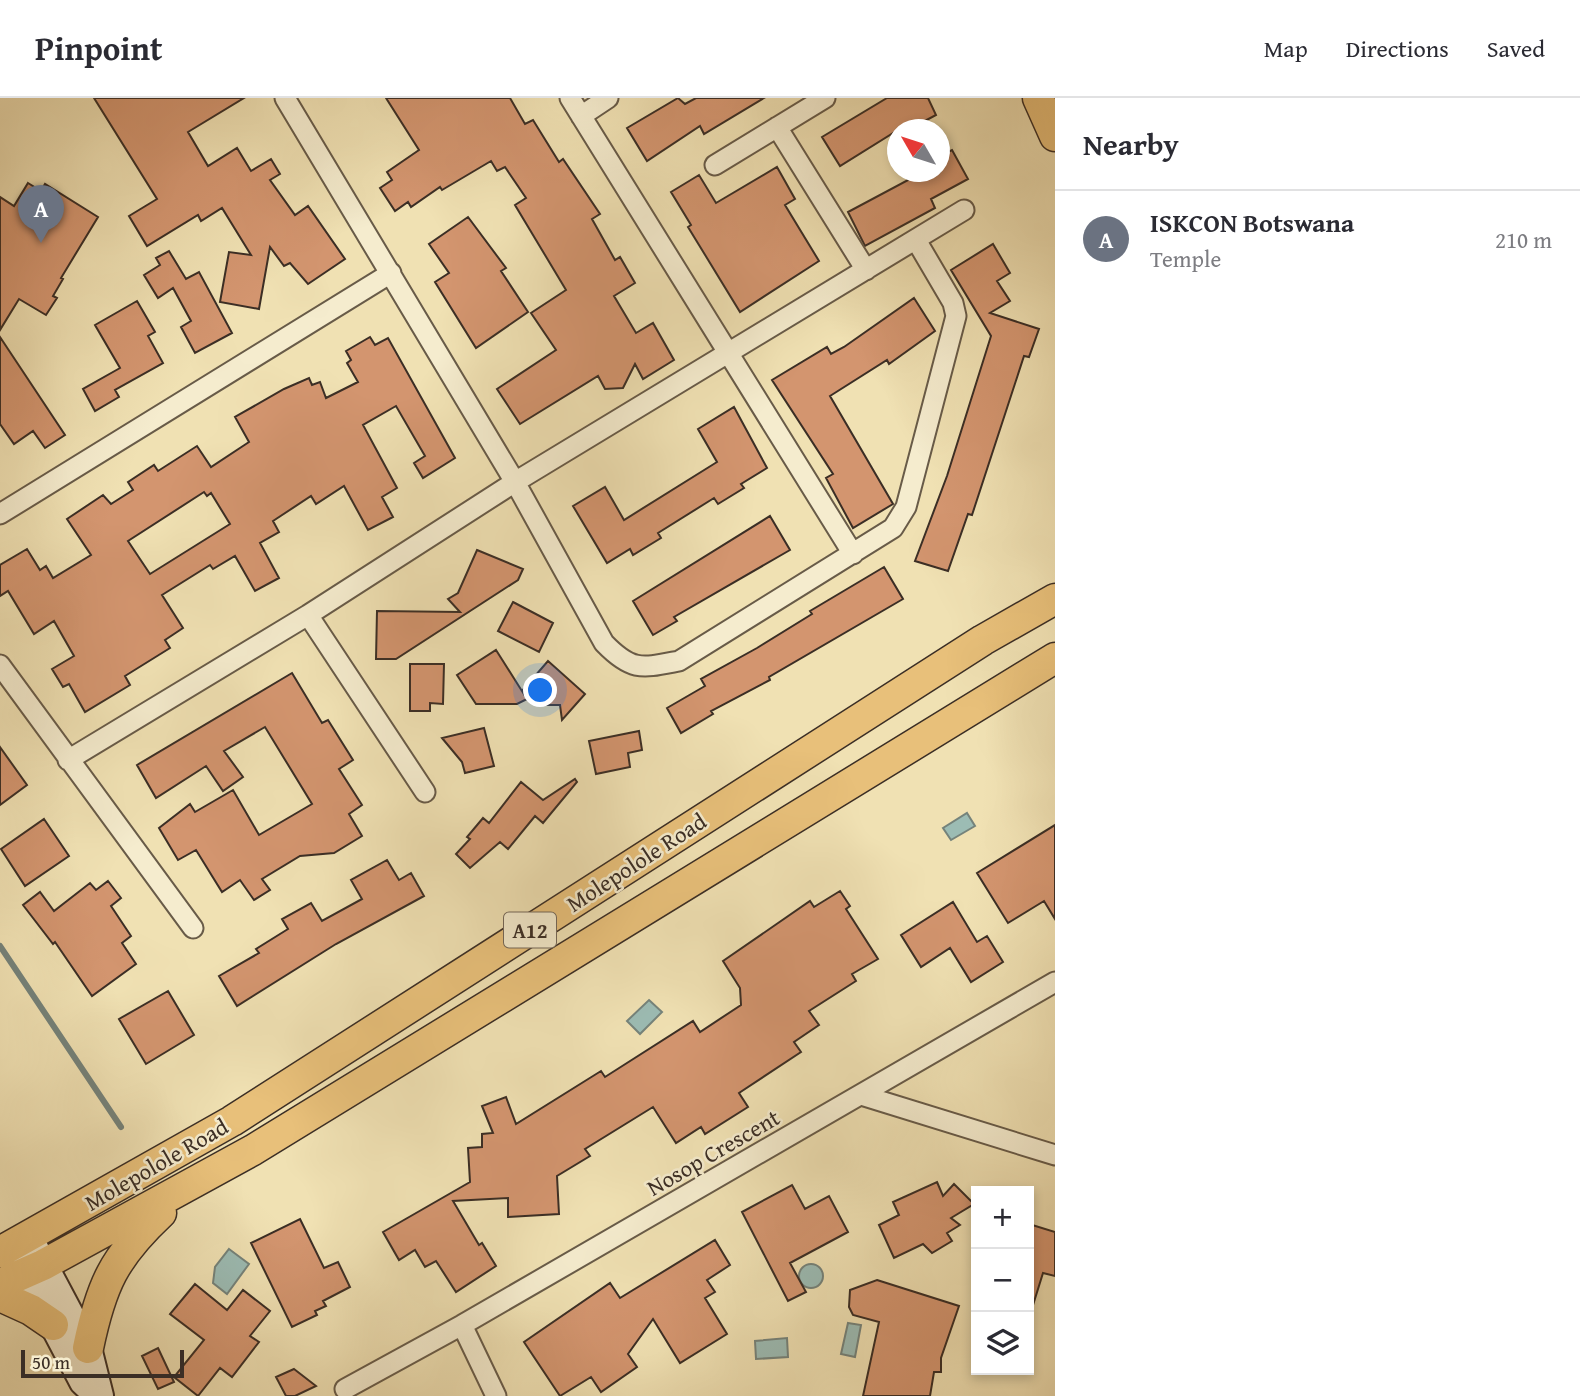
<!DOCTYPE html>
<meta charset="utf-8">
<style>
body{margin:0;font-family:"Gentium Book Plus",serif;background:#f7f7f7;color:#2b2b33}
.controls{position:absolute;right:21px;bottom:21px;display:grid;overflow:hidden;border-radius:0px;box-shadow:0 4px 10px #0003}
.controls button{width:63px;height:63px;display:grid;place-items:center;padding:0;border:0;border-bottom:2px solid #e1e1e2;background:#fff;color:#2b2b33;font:35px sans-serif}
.compass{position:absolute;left:887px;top:21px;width:63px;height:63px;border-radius:50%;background:#fff;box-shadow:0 4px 10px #0003;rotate:309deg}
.scale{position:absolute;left:21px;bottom:18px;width:163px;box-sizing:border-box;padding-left:7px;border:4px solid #3b2e25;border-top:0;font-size:19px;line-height:24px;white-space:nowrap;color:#3b2e25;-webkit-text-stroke:5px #f5ecce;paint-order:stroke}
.you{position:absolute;left:541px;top:593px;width:24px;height:24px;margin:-18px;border:5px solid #fff;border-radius:50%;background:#1a73e8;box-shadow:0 0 0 10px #1a73e833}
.badge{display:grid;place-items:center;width:46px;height:46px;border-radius:50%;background:#db2777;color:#fff;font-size:23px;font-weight:700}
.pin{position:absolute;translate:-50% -58px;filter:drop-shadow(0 2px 4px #0008)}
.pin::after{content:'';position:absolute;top:37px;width:24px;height:21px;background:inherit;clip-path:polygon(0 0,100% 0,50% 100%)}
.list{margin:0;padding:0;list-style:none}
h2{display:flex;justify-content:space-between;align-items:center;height:91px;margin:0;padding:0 28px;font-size:30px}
h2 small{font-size:23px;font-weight:400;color:#7c7c81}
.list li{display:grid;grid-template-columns:46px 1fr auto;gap:21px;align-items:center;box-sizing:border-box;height:98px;padding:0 28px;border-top:2px solid #e1e1e2}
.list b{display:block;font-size:26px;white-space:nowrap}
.list p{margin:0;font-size:23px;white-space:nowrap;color:#7c7c81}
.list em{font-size:23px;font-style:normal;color:#7c7c81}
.icon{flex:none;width:38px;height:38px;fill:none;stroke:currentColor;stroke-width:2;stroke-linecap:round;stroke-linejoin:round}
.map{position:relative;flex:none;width:1055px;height:1298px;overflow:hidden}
header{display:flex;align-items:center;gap:42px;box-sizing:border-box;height:98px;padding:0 35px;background:#fff;border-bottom:2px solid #e1e1e2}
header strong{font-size:33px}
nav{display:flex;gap:38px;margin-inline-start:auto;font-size:24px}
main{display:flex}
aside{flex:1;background:#fff}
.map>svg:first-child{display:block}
</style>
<header>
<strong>Pinpoint</strong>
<nav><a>Map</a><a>Directions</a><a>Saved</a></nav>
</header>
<main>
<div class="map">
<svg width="1055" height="1298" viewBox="0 0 1055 1298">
<rect width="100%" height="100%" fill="#f0e1b3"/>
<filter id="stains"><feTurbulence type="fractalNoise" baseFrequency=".00286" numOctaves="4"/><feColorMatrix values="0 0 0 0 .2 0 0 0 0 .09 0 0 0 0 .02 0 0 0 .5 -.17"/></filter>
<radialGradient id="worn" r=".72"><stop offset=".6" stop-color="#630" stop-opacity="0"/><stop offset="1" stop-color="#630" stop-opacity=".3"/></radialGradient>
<!-- water -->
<path fill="#9cbcb4" stroke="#75837b" stroke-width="2" d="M967,715L975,728L951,742L943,730Z
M649,902L662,914L640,936L627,923Z
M229,1151L249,1166L227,1196L213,1185L215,1169Z
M799 1178a12 12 0 1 1 24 0a12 12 0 1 1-24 0Z
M848,1225L861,1227L855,1259L841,1256Z
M787,1240L788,1259L756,1261L755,1243Z"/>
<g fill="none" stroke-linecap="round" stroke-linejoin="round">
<!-- stream -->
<path stroke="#75837b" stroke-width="6" d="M0,848L121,1029"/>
</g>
<!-- building -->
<path fill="#d3956f" stroke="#3b2e25" stroke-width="2" fill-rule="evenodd" d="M94,0H244L188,34L208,68L237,50L251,73L271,61L280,76L270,82L295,117L308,108L345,161L308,186L290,165L284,168L270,149L259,211L220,204L229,154L251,157L222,110L201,123L198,117L147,148L129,118L157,101Z
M386,0H510L525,26L533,22L559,64L563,61L600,116L592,121L615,162L620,159L635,185L614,198L636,235L653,225L674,262L643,281L635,266L623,290L605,291L598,278L520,326L497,291L556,252L531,215L566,192L515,107L526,100L505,69L497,73L491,63L442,92L440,89L411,109L408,104L395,113L380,90L392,82L387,74L419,52Z
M678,0L685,6L696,0H764L704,36L700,28L647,63L627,30Z
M887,0H928L936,17L908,32H898L840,68L822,39Z
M952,52L968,81L931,101L935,110L865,148L848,114L923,74H940V58Z
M777,69L795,101L785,107L819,163L740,214L688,129L691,127L671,94L699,77L716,105Z
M28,85L41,93L45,86L98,119L61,180L63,181L53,198L57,200L46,217L19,201L0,232V99L14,108Z
M468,119L506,170L501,173L528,214L476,250L435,184L449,175L429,146Z
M993,146L1010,175L997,183L1010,203L990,215L1039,231L1029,259L1024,258L972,417L968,416L948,473L915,463L947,378L991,238L951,172Z
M169,153L186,181L199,174L232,235L195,255L181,229L191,223L173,190L158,200L144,177L160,167L156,160Z
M914,200L935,233L889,266L887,262L830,298L893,406L853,430L826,380L833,376L772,282L827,249L831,256L844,249Z
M137,203L155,234L148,238L163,265L115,292L119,299L95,313L83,291L120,270L95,227Z
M0,239L65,337L45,350L33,333L14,346L0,326Z
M370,239L375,247L388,240L455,360L423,380L414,365L425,358L396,308L363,327L397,390L382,399L393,419L368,432L344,388L316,406L311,398L273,423L279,434L260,445L279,480L255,493L235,458L213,471L210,467L162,497L183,530L165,542L170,550L125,578L130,587L85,614L69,586L63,589L52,571L74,558L54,523L34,536L8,493L0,498V467L27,451L40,472L46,468L53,480L91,457L67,421L103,397L111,406L133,392L128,384L154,367L158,373L197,348L211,369L249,344L235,319L284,291L309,280L312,287L320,284L326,300L358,284L347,265L351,262L346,253ZM204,394L207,398L211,395L230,426L150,476L128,443Z
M734,309L767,370L741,386L744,390L718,406L714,400L658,435L661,440L633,457L630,451L607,465L573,408L605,389L624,422L717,364L698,331Z
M770,418L790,452L674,519L677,523L653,537L633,503Z
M477,452L523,471L518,482L396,561H376L377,513L460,514L448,501L458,495Z
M884,469L903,501L769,579L770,582L711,613L713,616L681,635L667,610L705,588L701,581L757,550L812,516L810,513Z
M513,504L553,525L539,554L498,533Z
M496,552L527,601L517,606H476L457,577Z
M548,563L585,596L562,622L560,607H538L522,593Z
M410,566H444L443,606L430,605V613H410Z
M292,575L322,625L328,622L353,662L339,671L362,707L349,716L362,738L334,755L300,758L262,781L270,792L254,802L240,782L222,794L196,752L178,762L159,730L190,706L195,714L233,692L259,737L312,706L265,629L224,653L243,679L223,693L206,668L156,700L137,667Z
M484,630L494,668L465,675L462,664L442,640Z
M639,633L642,652L628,655L630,669L596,676L589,643Z
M0,649L27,687L0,707Z
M575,681L577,684L543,725L535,718L508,751L500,744L470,770L456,756L470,741L467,739L483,720L489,725L521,684L543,702Z
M44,721L69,758L25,788L1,751Z
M1055,727V821L1044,803L1008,825L977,775Z
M387,762L399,782L411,775L424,798L336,846L237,908L219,878L259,855L256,851L288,831L282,821L311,805L322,823L362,801L351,782Z
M108,783L121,800L111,808L131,838L122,845L136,866L92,898L55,844L53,846L23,807L40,794L54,813L90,785L96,792Z
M840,793L850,808L846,811L878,861L852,876L856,883L809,913L819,927L794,944L801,954L739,995L748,1009L705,1036L701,1029L676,1045L653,1009L585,1051L590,1058L557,1078L559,1116L508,1119V1100L453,1103L479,1147L482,1145L496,1168L456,1194L436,1163L425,1169L415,1152L399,1162L383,1134L470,1084L468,1050L482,1049V1036L493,1035L482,1008L506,999L516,1026L601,973L605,979L693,923L700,934L741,907L740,890L723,863L810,803L814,809Z
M953,804L977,844L987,838L1003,864L971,884L950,850L921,869L901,837Z
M168,893L194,937L146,966L119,921Z
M937,1084L943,1098L954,1086L974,1106L951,1120L960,1127L947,1135L952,1143L932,1155L923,1146L894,1160L879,1127L899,1117L893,1104Z
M792,1087L805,1111L829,1098L848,1134L790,1165L806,1194L788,1203L742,1114Z
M300,1121L324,1170L338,1164L350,1189L323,1203L326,1208L315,1213L317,1217L292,1229L251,1145Z
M1029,1126L1055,1134V1178L1043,1175L1033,1207L1029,1206Z
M715,1142L730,1167L707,1182L715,1194L705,1200L727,1236L680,1265L653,1221L628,1256L637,1269L601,1294L591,1279L560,1298L524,1244L610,1185L620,1200Z
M877,1182L959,1208L941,1260V1274H934L930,1298H863L879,1224L853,1217L849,1209L850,1192Z
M195,1186L227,1212L243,1192L270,1213L250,1238L259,1244L232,1279L220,1270L198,1298L174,1279L204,1242L170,1216Z
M158,1250L174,1284L158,1291L142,1258Z
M294,1271L316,1288L295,1298H286L276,1279Z"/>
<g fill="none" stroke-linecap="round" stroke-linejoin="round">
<defs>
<path id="street" d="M285,0L515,384L604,545C632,574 642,570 679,563L893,430L906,409L956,218L953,205L916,142
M570,0L853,456
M581,18L608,0
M777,29L866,172
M715,67L825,0
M0,416L391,175
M308,517L425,694
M0,567L193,830
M68,662L308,517L515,384L964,112
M861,997L1055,1057
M462,1227L496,1298
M345,1291L462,1227L1055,884"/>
<path id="secondary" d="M29,1139L88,1250L100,1298
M16,1156L83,1284L95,1295"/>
<path id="primary" d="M1038,0L1055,38
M0,1154L232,1023L983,542L1055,501
M0,1186L43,1167L253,1052L1055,560
M0,1198L31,1212L53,1227
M88,1250C101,1187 114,1159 161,1115"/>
</defs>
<!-- street casing -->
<use href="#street" stroke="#685b48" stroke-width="23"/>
<!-- secondary casing -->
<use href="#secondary" stroke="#3b2e25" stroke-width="30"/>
<!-- primary casing -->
<use href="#primary" stroke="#3b2e25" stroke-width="33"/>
<!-- street -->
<use href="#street" stroke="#f5ecce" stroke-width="19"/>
<!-- secondary -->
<use href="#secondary" stroke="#f5ecce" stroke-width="26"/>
<!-- primary -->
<use href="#primary" stroke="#e8c07a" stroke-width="30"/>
</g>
<g text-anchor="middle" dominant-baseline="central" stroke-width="5" stroke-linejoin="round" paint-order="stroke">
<!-- shield labels -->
<rect fill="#f5ecce" stroke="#736758" stroke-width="2" x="504" y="814.5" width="52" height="35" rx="5"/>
<g font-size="21" font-weight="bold" fill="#3b2e25">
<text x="530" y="832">A12</text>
</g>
<!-- street labels -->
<g font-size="23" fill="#3b2e25" stroke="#f5ecce">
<text transform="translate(636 764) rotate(-33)">Molepolole Road</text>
<text transform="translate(713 1054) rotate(-30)">Nosop Crescent</text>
<text transform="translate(156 1066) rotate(-30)">Molepolole Road</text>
</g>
</g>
<rect width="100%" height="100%" filter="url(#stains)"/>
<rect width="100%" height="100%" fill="url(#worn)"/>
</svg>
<div class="controls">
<button>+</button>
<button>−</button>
<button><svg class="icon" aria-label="layers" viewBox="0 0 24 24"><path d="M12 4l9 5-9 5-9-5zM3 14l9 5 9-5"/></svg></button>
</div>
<svg class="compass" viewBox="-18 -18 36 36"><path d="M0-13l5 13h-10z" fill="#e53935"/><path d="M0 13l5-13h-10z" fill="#7c7c81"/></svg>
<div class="scale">50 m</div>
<div class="you"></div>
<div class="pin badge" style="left:41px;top:145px;background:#6b7280">A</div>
</div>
<aside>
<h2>Nearby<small></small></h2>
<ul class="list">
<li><span class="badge" style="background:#6b7280">A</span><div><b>ISKCON Botswana</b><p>Temple</p></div><em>210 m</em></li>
</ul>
</aside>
</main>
